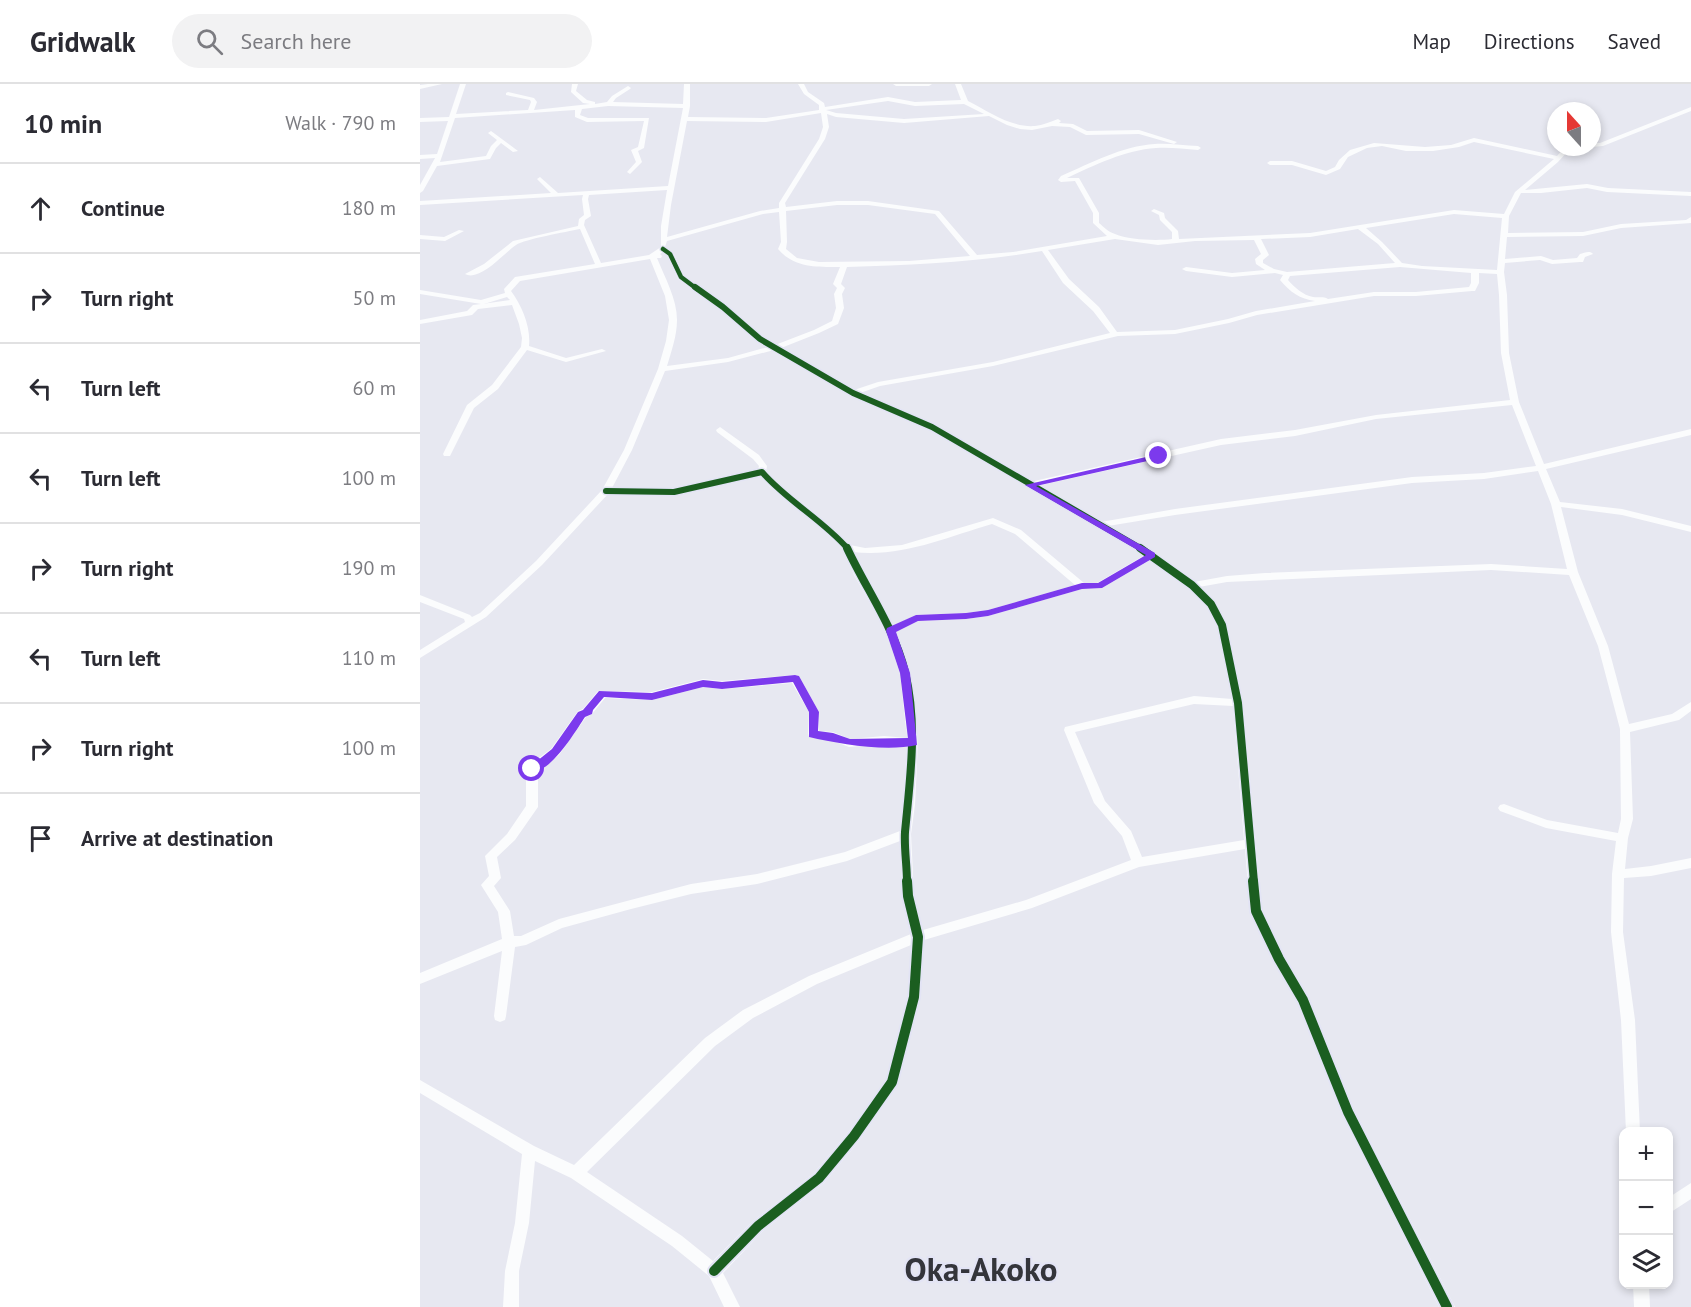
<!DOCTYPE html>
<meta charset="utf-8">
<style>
body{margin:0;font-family:"PT Sans",sans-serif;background:#f2f2f3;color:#2b2b33}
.controls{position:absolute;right:18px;bottom:18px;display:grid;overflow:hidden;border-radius:12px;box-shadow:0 3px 9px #0003}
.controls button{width:54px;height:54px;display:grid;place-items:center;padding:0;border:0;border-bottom:2px solid #e1e1e2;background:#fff;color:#2b2b33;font:30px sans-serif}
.compass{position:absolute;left:1127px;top:18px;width:54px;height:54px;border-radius:50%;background:#fff;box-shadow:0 3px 9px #0003;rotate:339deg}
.stop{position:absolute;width:18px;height:18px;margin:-14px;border:4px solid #7c3aed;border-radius:50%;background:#fff}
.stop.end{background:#7c3aed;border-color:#fff;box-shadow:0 2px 6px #0008}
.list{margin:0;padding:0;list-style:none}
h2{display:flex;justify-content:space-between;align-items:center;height:78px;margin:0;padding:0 24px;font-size:26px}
h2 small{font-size:20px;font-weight:400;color:#7c7c81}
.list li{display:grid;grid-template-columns:39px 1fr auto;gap:18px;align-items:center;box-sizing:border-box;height:90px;padding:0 24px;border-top:2px solid #e1e1e2}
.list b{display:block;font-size:22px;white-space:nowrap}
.list em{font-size:20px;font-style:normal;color:#7c7c81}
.icon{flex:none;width:33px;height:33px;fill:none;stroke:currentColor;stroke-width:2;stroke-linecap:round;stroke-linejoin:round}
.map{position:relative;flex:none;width:1271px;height:1223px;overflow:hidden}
header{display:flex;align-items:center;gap:36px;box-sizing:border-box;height:84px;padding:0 30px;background:#fff;border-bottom:2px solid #e1e1e2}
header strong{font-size:28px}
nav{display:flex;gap:33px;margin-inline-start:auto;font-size:21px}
.search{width:420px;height:54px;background:#f2f2f3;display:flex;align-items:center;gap:15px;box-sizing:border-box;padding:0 21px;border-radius:33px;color:#7c7c81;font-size:22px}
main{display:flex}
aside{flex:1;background:#fff}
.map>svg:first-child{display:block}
</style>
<header>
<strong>Gridwalk</strong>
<div class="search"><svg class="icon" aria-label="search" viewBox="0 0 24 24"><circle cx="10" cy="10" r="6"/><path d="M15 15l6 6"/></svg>Search here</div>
<nav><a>Map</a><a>Directions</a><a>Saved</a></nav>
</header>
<main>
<aside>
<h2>10 min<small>Walk · 790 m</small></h2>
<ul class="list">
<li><svg class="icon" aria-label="ahead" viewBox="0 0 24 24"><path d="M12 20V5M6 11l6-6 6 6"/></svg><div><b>Continue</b></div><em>180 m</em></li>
<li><svg class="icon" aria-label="right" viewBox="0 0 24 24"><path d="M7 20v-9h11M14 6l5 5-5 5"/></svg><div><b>Turn right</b></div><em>50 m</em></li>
<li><svg class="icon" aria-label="left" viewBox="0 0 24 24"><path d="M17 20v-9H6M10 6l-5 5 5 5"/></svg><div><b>Turn left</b></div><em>60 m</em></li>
<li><svg class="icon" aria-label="left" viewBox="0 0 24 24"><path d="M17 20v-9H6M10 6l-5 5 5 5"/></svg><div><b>Turn left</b></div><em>100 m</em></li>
<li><svg class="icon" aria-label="right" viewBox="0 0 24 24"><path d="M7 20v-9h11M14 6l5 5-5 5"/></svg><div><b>Turn right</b></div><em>190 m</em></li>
<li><svg class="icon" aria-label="left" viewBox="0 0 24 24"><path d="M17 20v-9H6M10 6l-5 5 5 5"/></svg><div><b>Turn left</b></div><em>110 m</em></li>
<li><svg class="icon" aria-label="right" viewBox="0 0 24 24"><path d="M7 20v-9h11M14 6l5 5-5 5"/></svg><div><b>Turn right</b></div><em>100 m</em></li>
<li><svg class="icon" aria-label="arrive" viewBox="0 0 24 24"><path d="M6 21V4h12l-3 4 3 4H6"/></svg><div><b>Arrive at destination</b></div></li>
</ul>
</aside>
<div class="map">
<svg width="1271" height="1223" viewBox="0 0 1271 1223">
<rect width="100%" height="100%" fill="#e7e8f1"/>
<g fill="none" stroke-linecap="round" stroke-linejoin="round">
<!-- minor -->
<path fill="#fbfcfd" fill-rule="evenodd" d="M8,0H22L0,5V1Z
M40,0H46L36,30L108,26L111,18L110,16L86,11V9L88,8L114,14L117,18L114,26L170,20L163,19L151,8L152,0H158L156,7L167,16L175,18V20L187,18L192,12L208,2L211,4L210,5L196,14L193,18L263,20L264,0H270V22L268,33L346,34L399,26V21L384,10L378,0H384L388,8L404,19L405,23L468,13L495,18L541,16L535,0H541L548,17C568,27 591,44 615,42C623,41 630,38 638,35L641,37L639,39L653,40L667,47L719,46L757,58L754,60L719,50L666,51L650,43L632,42L612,46L600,45L587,41L569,32L484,39L416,33L407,30L409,43L405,55L365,119L366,123L417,117H448L519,127L557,171L593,168L687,152L673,139V129L655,97L641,98L638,96L641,92C671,79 702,62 735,60C749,59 764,62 778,62L781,64L778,66C764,65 750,63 736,64C705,66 675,81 647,94H659L679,129V139C684,143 688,148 695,150C709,156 737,157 752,155V148L740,136L739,131L731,127L734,125L744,129L745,134L758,147L759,155L890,149L1034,126L1084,130L1095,108L1134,75L1054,58L1039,63L1013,67H986L962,62L947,64L928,73L920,85L906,91L872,81H850L847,79L850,77H872L906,87L915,83L919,76L930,66L954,59L1005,63L1031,61L1054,54L1137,72L1144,64L1162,63L1148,67L1138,78L1105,106L1167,100L1188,104L1271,108V112L1187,108L1167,104L1121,109H1101L1089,132L1088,149L1163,148L1201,140L1266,136L1271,133V139L1201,144L1163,152L1087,153L1085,175L1121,172L1133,176L1157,174L1160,170C1164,169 1170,166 1173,170L1165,173L1163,178H1160L1132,180L1120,176L1085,179L1084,188L1087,211L1089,269L1099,318L1124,380L1271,345V351L1126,385L1140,418L1202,425L1271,442V448L1202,431L1141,423L1158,488L1188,562L1209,640L1252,630L1271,618V627L1259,636L1210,648L1213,735L1208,754L1205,785L1231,782L1271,774V784L1231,792L1204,794L1203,848L1215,936L1220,1048H1206L1201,936L1191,848L1192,790L1196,757L1126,744L1080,727L1078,724L1080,721L1084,720L1127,736L1198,749L1201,735L1200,645L1178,562L1149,491L1071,486L807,498L779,503L794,518L807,541L823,619L842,827L864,871L889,916L934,1025L1035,1223H1019L923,1033L877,918L855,879L830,827L825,765L719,783L612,824L504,856L500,913L477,1002L439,1057L404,1099L343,1147L303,1189L320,1223H304L289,1192L252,1162L151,1094L115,1077L109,1139L99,1187V1223H83L85,1187L95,1139L102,1070L0,1009V996L114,1062L154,1081L285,954L323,926L389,892L491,850L482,812L480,757L427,777L337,800L271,810L211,825L142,844L106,861L95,863L86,932L85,936L80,938L75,936L74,932L82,867L0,900V889L82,855L78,828L61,801L69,792L65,772L87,750L106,722V685L108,682L131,665L158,627L163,625L178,607L232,608L283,595L302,597L375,591L379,592L399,628V647L413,648L430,655L464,652L487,654L480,589L466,547L434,491L423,465L382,427L350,403L340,391L254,411L188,410L122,481L66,533L0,574V566L45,538L44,535L0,518V511L50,531L52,533L60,529L116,477L182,406L204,366L238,285L246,257L249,236L245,212L230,175L100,197L91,207C102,222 111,243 109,262L146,274L182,265L186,267L146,278L107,266L78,305L54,324L30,372H24L23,370L47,321L72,301L101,263L102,254L99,240L92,221L58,225L52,231L0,240V236L47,227L53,221L61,220L0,210V206L61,216L85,209L84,205L95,193L175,180L160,145C146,148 105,155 96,161C84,169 60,198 45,190L64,180L93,157L158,142L159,135L164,131L162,115L163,111L0,121V117L131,109L117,95L120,93L138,109L248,102L263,24L188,22L162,25L160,31L168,34H229L224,64L218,67L222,78L210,90L207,88L216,78L211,66L218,63L224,37L167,38L155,33V26L35,34L20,78L66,72L71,62L77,56L68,49L71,47L98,67L93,68L81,59L76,64L70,75L17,82L3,107L0,109V101L15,74L0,75V71L17,70L28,37L0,38V34L29,33ZM468,17L495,22L544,20L564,30L484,35L416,29L406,26ZM401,29L403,43L399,55L359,119V124L340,127L247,153L251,121L267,37L346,38ZM247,106L241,142V163L229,171L181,179L164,141L165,136L171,132L168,115L169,111ZM417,121H448L515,130L550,172L489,177L399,178L377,174L366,165L367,158L366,127ZM359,128L361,158L358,165C374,184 397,183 420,183L413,200L417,204L414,210L416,224L412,237L394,246L355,261L343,253L306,221L264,192L254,170L245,163L247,157L343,130ZM1034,130L1082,134L1077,186L1002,182L982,179L962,158L946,144ZM938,145L958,160L975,179L867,188L854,185L843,179V176L849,171L841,155L890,153ZM695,155L738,161L775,157L834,156L841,170L835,175L836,180L845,186L812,189L766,183L762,185L766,187L812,193L855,189L863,191L860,196C870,208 880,215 895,217L836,227L808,235L755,246L697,248L679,223L649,195L628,166ZM622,167L643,199L673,227L690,249L573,278L458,298L434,306L361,264L399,249L418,240L424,224L422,210L425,204L421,200L427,183C492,181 558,178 622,167ZM243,168L247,171L258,195L300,225L337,257L348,263L308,274L247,282C251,268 257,252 257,236C257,215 245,194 237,174H241L242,172L240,170ZM980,183L1051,189V199L1049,203L996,208H954L908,215C903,212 899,214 893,213C883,211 875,204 868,196L870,192ZM1059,189L1077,190L1079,211L1081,269L1090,316L956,331L875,346L801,355L610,398L515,341L440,309L460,302L573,282L698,252L755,250L809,239L837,231L954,212H996L1052,207H1055L1059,199ZM87,213L90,216L62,220H64ZM354,266L430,311L509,345L725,471L677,499H664L601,446L573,434L482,461L445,464L430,461L388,423L356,399L346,388L347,382L339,371L300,343L296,346L297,348L333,375L339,382L338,386L254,405L192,404L212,366L245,287L308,278ZM1092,321L1116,382L1064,389L992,393L755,425L681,438L617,402L801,361L875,352L956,335ZM1118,387L1131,420L1147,485L1071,480L845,489L807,492L774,498L735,469L688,442L755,431L992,399L1064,395ZM572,440L595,450L655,501L568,526L546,529L496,531L473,542L444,491L433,468C481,474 527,453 572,440ZM732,475C750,489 771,502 786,520C802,540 807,589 812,615L774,612L645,643L644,646L674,719L702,752L711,776L606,816L503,846L494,812L491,750L495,721L498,658L490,589L476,548L498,537L546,535L568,532L662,505L682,504ZM372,599L389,628L388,650L389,653L411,656L429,663L464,660L487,662L483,721L480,747L425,768L337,790L271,800L139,835L101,852H94L90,827L74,802L81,794L77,773L95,756L118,723V687L139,671L166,633L172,630L185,614L232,616L283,603L302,605ZM774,620L813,622L824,756L722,773L711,747L685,717L655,648ZM491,861L488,913L466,996L429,1047L394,1089L333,1137L293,1177L262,1152L167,1088L295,962L333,934L397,900Z
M473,0H512L509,2H476Z
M1271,23V27L1183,62L1172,63V59H1180Z
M39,146L44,147L25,157L0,155V151L24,153Z
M1271,1099V1115L1248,1130V1114Z
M1213,1200H1229L1230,1223H1214Z"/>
<defs>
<path id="cycleway-far3" d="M243,165L250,170L261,193L277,205"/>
<path id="cycleway-far2" d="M275,203L303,223L340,255L433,309L512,343L722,465
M186,407L254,408L342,388C367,417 403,436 428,465"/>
<path id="cycleway-far1" d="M427,464C446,505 474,543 485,588C498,641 490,695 485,748C484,764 487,782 487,798
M720,464L772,501L791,520L802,541L818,619L834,798"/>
<path id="cycleway" d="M833,797L836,827L859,875L883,916L928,1028L1027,1223
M294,1187L338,1142L399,1094L434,1052L472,998L494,913L498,853L488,812L487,797"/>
</defs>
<!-- cycleway-far3 casing -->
<use href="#cycleway-far3" stroke="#e3e4f5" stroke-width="7"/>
<!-- cycleway-far2 casing -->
<use href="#cycleway-far2" stroke="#e3e4f5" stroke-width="9"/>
<!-- cycleway-far1 casing -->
<use href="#cycleway-far1" stroke="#e3e4f5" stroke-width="11"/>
<!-- cycleway casing -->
<use href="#cycleway" stroke="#e3e4f5" stroke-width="14"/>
<!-- cycleway-far3 -->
<use href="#cycleway-far3" stroke="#1b5e20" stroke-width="4.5"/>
<!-- cycleway-far2 -->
<use href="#cycleway-far2" stroke="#1b5e20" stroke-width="6"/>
<!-- cycleway-far1 -->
<use href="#cycleway-far1" stroke="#1b5e20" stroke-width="8"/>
<!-- cycleway -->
<use href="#cycleway" stroke="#1b5e20" stroke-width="10"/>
</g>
<!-- route -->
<path fill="#7c3aed" d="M739,370H741V374L616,402L735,469V473L682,504L662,505L568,532L546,535L498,537L476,548L490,589L497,661C466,668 419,660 389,653V628L373,598L302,605L283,603L232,616L184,613L173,626L172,630L165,633C155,648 130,691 109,688L107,685L132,665L158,628L163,626L179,607L232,609L283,596L302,598L375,591L379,592L399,628L398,647L413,649L430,655L488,654L480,589L466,547L467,544L496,531L546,529L568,526L662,499H678L726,471L605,401Z"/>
<g text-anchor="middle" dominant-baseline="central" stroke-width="4.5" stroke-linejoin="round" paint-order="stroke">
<!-- near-town labels -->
<g font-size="33" font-weight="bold" fill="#34353b" stroke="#e3e4f5">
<text x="561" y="1184">Oka-Akoko</text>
</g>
</g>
</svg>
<div class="controls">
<button>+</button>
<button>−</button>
<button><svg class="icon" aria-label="layers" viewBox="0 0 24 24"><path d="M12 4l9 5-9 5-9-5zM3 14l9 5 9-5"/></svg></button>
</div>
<svg class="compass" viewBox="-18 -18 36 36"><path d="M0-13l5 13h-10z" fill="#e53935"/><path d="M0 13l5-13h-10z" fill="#7c7c81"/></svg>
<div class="stop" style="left:112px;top:685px"></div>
<div class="stop end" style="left:739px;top:372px"></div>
</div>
</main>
